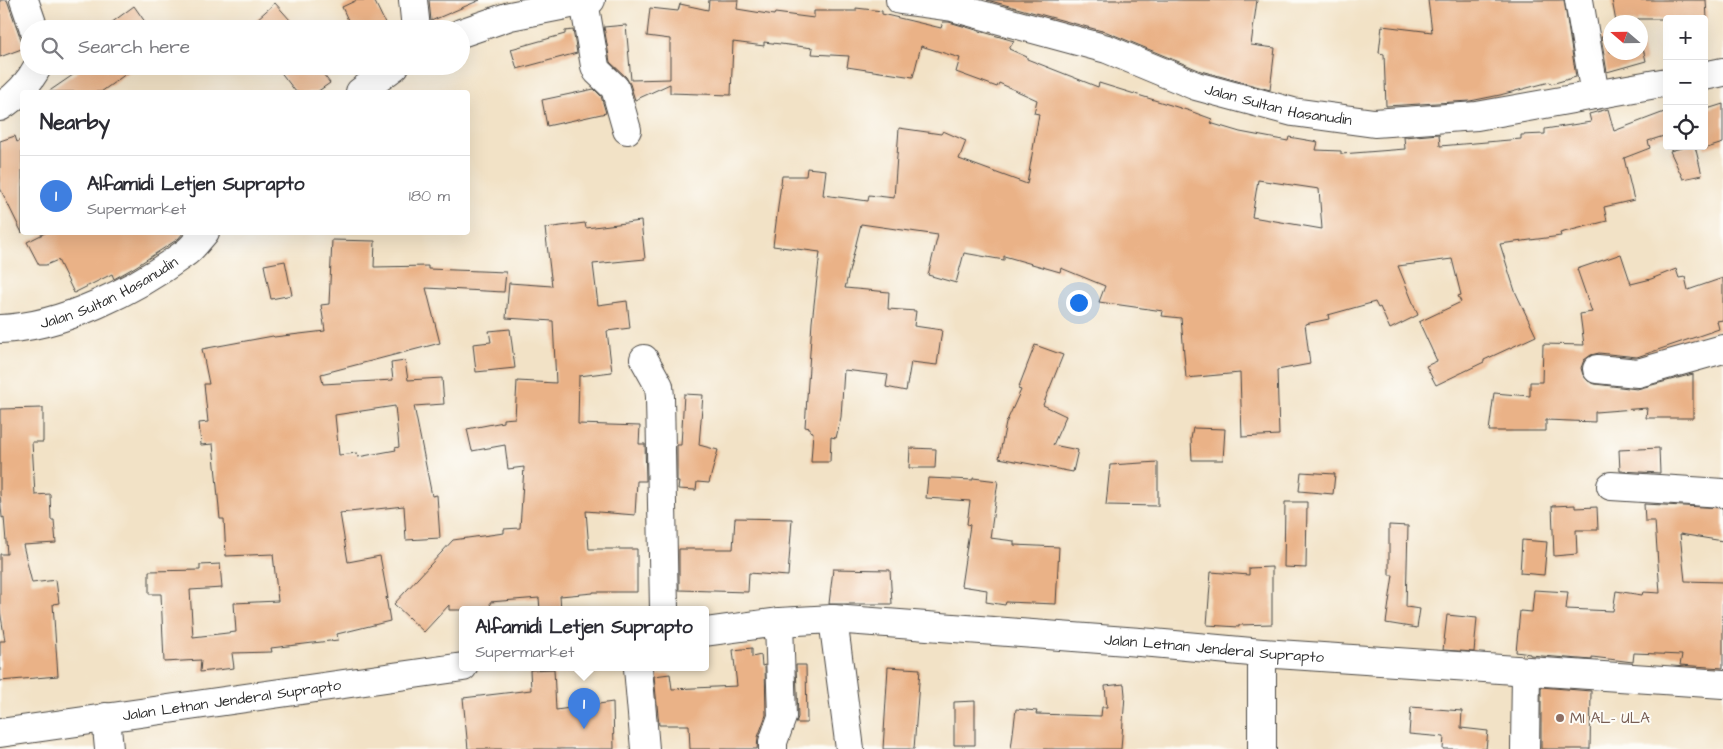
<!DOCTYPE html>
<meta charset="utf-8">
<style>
body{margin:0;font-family:"Architects Daughter",sans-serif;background:#f7f7f7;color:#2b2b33}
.controls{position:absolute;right:15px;top:15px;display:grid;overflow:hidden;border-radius:5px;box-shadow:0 5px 20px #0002}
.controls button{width:45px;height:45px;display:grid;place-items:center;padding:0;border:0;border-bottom:1px solid #e1e1e2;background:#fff;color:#2b2b33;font:25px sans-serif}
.compass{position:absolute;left:1603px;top:15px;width:45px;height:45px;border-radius:50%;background:#fff;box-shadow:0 5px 20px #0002;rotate:290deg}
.you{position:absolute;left:1078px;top:302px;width:18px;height:18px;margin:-12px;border:4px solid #fff;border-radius:50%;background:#1a73e8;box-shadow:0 0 0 8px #1a73e833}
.badge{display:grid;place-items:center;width:32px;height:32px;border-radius:50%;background:#db2777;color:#fff;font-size:16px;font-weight:700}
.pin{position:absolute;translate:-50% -41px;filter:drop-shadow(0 1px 2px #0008)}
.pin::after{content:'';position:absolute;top:26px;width:18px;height:15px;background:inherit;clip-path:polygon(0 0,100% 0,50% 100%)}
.popup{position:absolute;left:459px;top:606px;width:250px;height:65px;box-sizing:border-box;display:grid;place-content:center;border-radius:5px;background:#fff;filter:drop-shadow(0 1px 4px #0005);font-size:16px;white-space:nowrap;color:#7c7c81}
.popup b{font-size:19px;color:#2b2b33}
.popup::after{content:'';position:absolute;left:50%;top:100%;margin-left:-10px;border:10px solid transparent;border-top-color:#fff}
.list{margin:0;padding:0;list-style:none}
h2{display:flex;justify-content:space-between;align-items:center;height:65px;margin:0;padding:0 20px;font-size:21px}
h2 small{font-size:16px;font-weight:400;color:#7c7c81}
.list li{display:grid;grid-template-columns:32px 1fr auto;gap:15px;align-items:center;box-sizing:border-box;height:80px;padding:0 20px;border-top:1px solid #e1e1e2}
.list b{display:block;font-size:19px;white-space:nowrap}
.list p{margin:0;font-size:16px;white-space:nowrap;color:#7c7c81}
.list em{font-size:16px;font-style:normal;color:#7c7c81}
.icon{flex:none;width:28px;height:28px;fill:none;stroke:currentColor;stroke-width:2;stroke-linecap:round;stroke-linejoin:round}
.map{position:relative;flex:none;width:1723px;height:749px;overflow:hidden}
.search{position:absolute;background:#fff;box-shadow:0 5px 20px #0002;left:20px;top:20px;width:450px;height:55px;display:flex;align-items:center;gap:12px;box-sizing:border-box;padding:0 18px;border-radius:28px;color:#7c7c81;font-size:19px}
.panel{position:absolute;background:#fff;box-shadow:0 5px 20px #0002;left:20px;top:90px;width:450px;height:145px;border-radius:5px}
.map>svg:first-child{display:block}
</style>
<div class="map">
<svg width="1723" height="749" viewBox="0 0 1723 749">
<rect width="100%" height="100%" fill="#fdfcf7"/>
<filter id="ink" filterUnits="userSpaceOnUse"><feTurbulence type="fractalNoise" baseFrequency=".02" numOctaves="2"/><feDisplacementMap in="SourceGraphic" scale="10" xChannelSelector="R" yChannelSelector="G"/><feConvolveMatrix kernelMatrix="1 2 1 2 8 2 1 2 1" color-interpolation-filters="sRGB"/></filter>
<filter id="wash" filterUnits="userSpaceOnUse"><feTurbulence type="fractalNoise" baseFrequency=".0096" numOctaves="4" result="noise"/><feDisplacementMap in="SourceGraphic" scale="20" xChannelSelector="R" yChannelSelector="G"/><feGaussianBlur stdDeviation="1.12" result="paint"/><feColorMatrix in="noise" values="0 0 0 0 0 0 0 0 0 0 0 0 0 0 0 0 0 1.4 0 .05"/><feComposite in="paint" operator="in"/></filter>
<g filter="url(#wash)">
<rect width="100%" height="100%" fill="#f2e2c6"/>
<g id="blocks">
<!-- building -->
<path fill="#eab287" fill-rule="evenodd" d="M0,0H7L24,48L0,57Z
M357,0H374L388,29H352L342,7Z
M429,0H480L431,21Z
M709,0H738L737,9L774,15L775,13L814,18V11H856V8L882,11V14L941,28L943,22H949L1014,41L1009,49L1027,57V59L1098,87L1099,83L1190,111L1212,119L1210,123L1240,132L1288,141L1289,137L1318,142L1316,150L1341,151V154L1405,149L1404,137L1439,134L1440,146L1521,139V135L1545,134V129L1591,122L1589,114L1608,109L1614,131L1667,111V135L1648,141L1650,148L1624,158L1634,200L1604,207L1607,221L1560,233L1561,236L1500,244L1515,291L1536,336L1484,360V362L1436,385L1426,366L1437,361L1419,322L1461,302L1458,296L1461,295L1452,259L1398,266L1418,315L1390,329L1380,307L1378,308L1375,302L1328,315L1329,319L1305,324L1310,364L1277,370L1279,435L1242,437L1240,373L1186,378L1181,318L1162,316L1163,311L1099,302L1105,286L1061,268L1060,272L1004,256V260L964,253L956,283L928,275L938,235L861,224L845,288L889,292L888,309L916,311L914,326L942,330L937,365L911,362L906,391L886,387L888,375L844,370L841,417L836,438L831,437L830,462H811L813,432L810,431V428L805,427L812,322L820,252L773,246L782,176H806L807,168L826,170L823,195L868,201L869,195L894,198L899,128L941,134L943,131L966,141L959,159L1027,184L1039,114L1034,113L1037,100L999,83L997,87L956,72L960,58L921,46L913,77L847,67L849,56L812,54L813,48L764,42V46L733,42L731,95L670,93V84L635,100L630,84L626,77L610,62L604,27L626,25L631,80L670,79V39L647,36L650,8L678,11L680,4L708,10ZM1258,180L1319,189L1322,229L1252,217Z
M987,0H1257L1251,45L1275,48L1270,90L1201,71L1102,30V31Z
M1428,0H1564L1576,77L1551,84L1550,82L1500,95L1470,101L1386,106L1384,54L1379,53L1382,26L1432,32Z
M1612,0H1706L1707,19H1637L1638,22H1616Z
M275,3L298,29H246Z
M134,6L150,29H103Z
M573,30L577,53L517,69L511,49L565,34V31Z
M1610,35V52H1640V36L1646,61L1607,72L1601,37Z
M86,66H137L101,92H48Z
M276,66H317L330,83L317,92H296Z
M594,89L601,96L606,113L547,126L542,100Z
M1723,104V143L1704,149V110Z
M15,136L17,142L22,139V233L0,188V141Z
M1689,146H1695L1702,175L1683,179L1670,151Z
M641,221L645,259L593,264L598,305L627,301L630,328L607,331L612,372L579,376L578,424L640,426L639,444H645L646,481H637L635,515L586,511L589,549H637V592H593V593L560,596L561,610H540L539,598L490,602L491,610H449V605L424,632L394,604L453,540L504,533V529L520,528L524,467L508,469L505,445L472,451L467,429L503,422V419L515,418L517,381L556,383L553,321L506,318L509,283L552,286L545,228L585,223L586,228Z
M47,232H184L178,239L135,267L114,279L112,274L74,293L58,260L46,265H39L27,242Z
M332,240L375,241L374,267L428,266V269L506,272L504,292L426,288L440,343L321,374L323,384L393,380L391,363L405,361L408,380L442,378L444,404L414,406L432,496L437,495L440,538L406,540L404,506L340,513L348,562L380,556L388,599L386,597L390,621L337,634L338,640L271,648L272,652L232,653L234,668L200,672L201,660L164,662L161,594H149V571L200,570V565L220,564L222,588L190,590L193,637L236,632L234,603L278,601L273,554L226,556L224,519H220L213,444L201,445L199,423L208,422L204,384H209L202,349L273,336L274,337L325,331L321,305L329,304ZM395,406L399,447L395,448L396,450L358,457L357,453L339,455L335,415Z
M1621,254L1631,284L1651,279L1676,269L1679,278L1685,277L1688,290L1723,278V320L1717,321L1719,329L1637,357L1599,353L1591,355L1584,360L1581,368L1583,375L1588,381L1595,384L1637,389L1693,374V418H1646L1647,408L1595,412V422L1546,420V431H1489L1494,393L1530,396V382H1542L1543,344L1584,345L1580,314L1592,312L1577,269Z
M285,261L292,295L271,299L264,265Z
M510,329L515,368L476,372L473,344L491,342L489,331Z
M1035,345L1063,355L1043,405L1066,416L1053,445L1078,450L1073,472L999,458L1006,423L1021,390L1018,389Z
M684,394L703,395L699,445L718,450L709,483L697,482L696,490L678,489L679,482H677V445H681Z
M43,408V442H32L35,495L50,494L51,520H54L56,543L23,545L32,583L56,580L59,603L53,604L58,676L0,681V641H5L0,610V554H7L4,517L2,518L0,494V409Z
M1193,428L1225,429L1223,460H1192L1191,439Z
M910,448L936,449L935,468H909Z
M1659,448L1660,473L1620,471L1619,450Z
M1158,462V506L1106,505L1110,465Z
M1301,472L1335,474L1333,494L1299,491Z
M928,478L973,480V478L998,481L990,538L1014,541V545L1059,547L1056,604L1006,602L1005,605L986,602L987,590L961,586L970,525L967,524L970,501L926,498Z
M1285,502H1307L1306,568L1284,567Z
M1644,504L1723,508V541L1680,534L1685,581L1723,582V668L1680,665L1682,655L1634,653L1633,662L1592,657V660L1530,655V654L1516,652L1520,611L1532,612L1534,590L1568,592L1566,609L1613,611L1616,591L1642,595L1643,592L1660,593L1655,521H1645Z
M1575,505V508L1597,507L1598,530H1576L1577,554L1554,556L1552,506Z
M735,518L792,519L788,576L749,573L748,592L679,590V549H733Z
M1389,525L1408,526L1406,607L1420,609L1417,628L1386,623L1393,575H1389Z
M1522,540L1547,542L1544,575L1520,573Z
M1272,567V624L1239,625V627L1207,625L1211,572L1249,575V568Z
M833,569L890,570L892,604H829Z
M1447,615L1477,618L1474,652L1443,650Z
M752,648V657L761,655L762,666L765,665L766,715L758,737L757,749H690L689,725H659L654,676L670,674L672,689L737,686L733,650Z
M796,665H806L807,723H796L798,717Z
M888,667L920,669L914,749H883Z
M554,669L556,710L613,702L614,749H468L463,698L531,690L530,670Z
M1124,684L1125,695L1121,749H1011L1016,709L1037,711L1036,714L1101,716L1102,707H1107L1105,686Z
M1541,687L1591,691L1590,749H1541Z
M975,701V745H954V702Z
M1411,707L1462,711L1461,728L1488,731L1486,749H1443L1444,737L1409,734Z"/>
</g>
</g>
<g filter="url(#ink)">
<use href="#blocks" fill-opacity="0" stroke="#494642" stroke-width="1"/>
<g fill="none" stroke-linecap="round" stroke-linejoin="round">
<defs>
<g id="minor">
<path d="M24,0L34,29"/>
<path d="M413,0L416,29"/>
<path id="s1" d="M900,0L952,7L1107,49L1196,86L1293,112L1374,123L1477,116L1667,82"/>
<path d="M1579,0L1595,95"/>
<path d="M584,1L595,66L597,71L615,88L627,130"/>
<path d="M461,33L510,16L591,0"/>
<path d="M1704,76L1723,72"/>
<path d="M360,92L395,66"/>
<path d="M0,107C16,97 29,83 38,66"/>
<path id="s2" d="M0,329C62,327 135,290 184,254C192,249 198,240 205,232"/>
<path d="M644,359L659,386L660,397L664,610"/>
<path d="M1597,369L1638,373L1723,349"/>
<path d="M1611,486L1723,493"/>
<path d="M833,619L850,749"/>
<path d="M1262,653V749"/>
<path d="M638,668L645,749"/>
<path d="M106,717L109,749"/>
<path d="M773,749V742L782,717L779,622"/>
<path d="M1525,749L1526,671"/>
</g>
<g id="major">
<path id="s3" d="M705,632L779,622L833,619L1153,643L1262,653L1723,684"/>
<path id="s4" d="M0,733L463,667"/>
</g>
</defs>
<!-- minor casing -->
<use href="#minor" stroke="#494642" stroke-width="30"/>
<!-- major casing -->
<use href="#major" stroke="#494642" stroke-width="30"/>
<!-- minor -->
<use href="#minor" stroke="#fff" stroke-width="28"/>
<!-- major -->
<use href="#major" stroke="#fff" stroke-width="28"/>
</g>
</g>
<!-- markers -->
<circle fill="#8d6e63" stroke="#fdfcf7" stroke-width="2" cx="1560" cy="718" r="5"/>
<g text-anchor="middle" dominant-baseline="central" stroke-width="4" stroke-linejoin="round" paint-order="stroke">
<!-- street labels -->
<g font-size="15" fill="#2b2b2b" stroke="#fdfcf7">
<text stroke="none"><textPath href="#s1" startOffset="394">Jalan Sultan Hasanudin</textPath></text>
<text stroke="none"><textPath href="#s2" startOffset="116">Jalan Sultan Hasanudin</textPath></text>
<text stroke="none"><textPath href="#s3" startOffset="511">Jalan Letnan Jenderal Suprapto</textPath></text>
<text stroke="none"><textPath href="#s4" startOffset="234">Jalan Letnan Jenderal Suprapto</textPath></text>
</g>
<!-- education labels -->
<g font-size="15" fill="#785e54" stroke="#fdfcf7" text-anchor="start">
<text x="1570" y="718">MI AL- ULA</text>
</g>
</g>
</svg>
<div class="controls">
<button>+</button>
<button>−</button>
<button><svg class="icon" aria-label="locate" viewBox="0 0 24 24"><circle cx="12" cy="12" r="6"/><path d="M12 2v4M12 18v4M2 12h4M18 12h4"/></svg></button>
</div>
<svg class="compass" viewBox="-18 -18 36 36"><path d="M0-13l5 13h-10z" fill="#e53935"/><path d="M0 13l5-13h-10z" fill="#7c7c81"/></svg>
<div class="you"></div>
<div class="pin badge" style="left:584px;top:729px;background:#3f7fe0">1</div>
<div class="popup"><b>Alfamidi Letjen Suprapto</b>Supermarket</div>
<div class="search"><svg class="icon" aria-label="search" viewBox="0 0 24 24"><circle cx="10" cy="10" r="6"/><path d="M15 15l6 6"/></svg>Search here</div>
<section class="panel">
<h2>Nearby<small></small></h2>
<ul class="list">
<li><span class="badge" style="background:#3f7fe0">1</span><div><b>Alfamidi Letjen Suprapto</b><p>Supermarket</p></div><em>180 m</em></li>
</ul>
</section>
</div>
